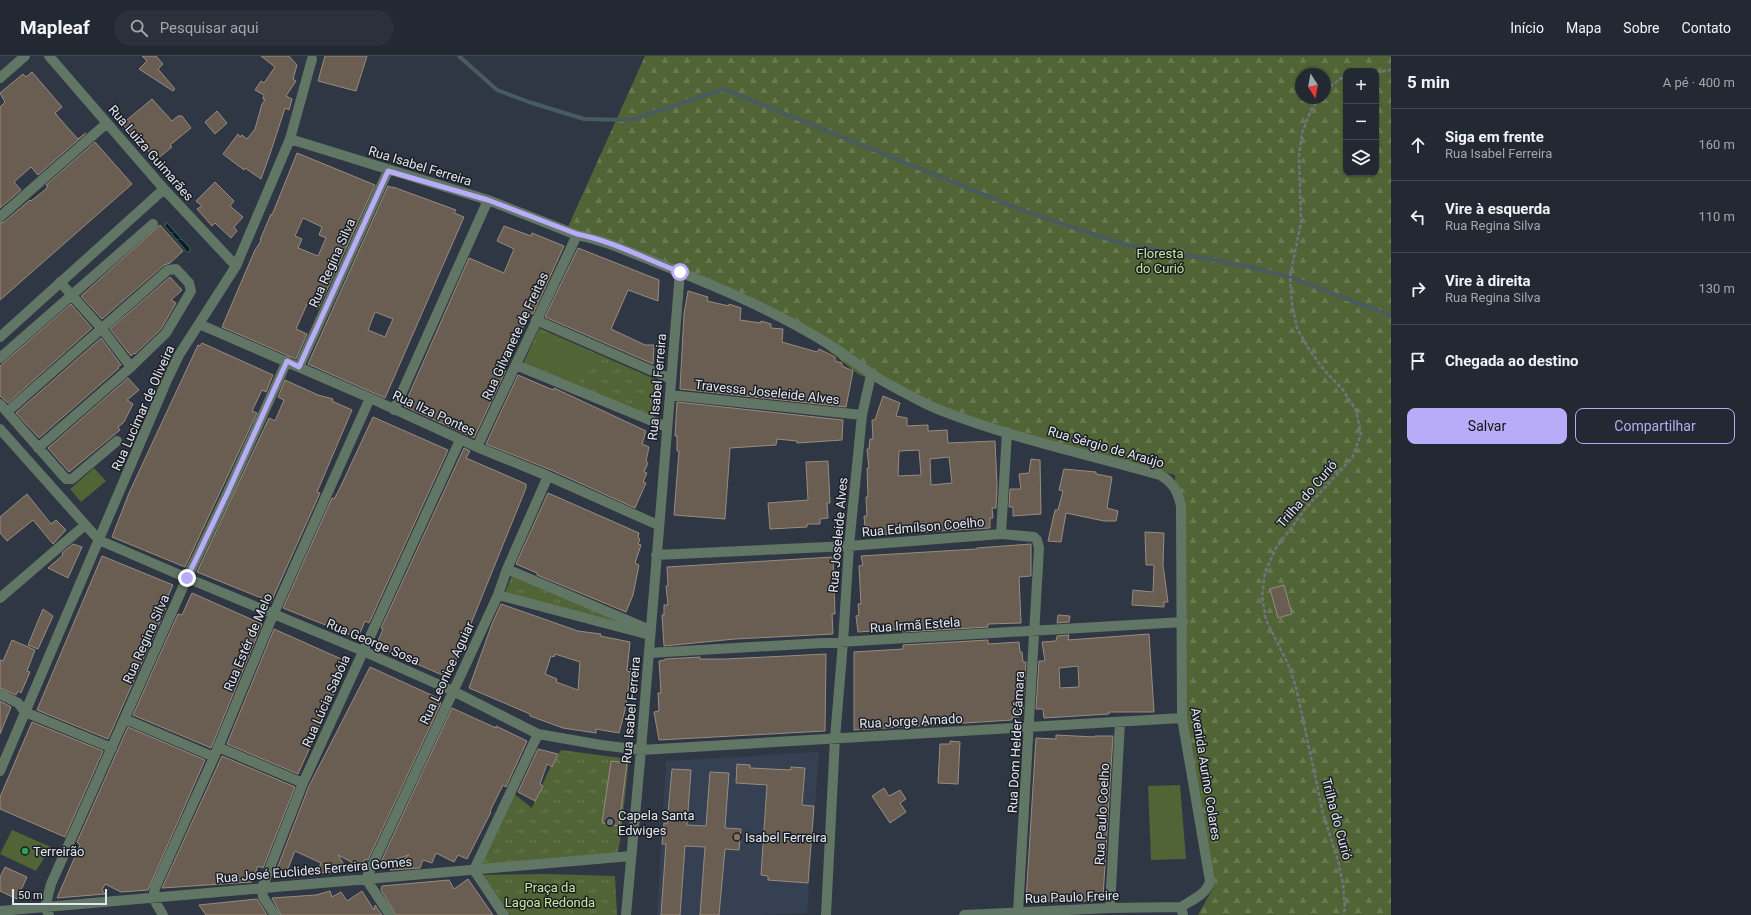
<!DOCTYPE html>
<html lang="pt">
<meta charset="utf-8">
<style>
body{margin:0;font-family:Roboto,sans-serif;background:#2b313b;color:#f1f3f6}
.controls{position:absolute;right:12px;top:12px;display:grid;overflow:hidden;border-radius:8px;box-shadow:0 1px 3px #0004}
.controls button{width:36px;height:36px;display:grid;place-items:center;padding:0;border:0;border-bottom:1px solid #40454e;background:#232933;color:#f1f3f6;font:20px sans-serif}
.compass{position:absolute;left:1295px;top:12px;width:36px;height:36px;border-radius:50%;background:#232933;box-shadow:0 1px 3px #0004;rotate:169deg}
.scale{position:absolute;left:12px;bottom:10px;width:95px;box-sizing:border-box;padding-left:4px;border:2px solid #e2e7ef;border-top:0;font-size:11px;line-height:14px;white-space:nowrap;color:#e2e7ef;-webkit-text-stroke:3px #1b1e24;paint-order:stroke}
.stop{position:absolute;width:12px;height:12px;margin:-9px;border:3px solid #b8abf7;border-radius:50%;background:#fff}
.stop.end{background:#b8abf7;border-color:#fff;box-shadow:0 1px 4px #0008}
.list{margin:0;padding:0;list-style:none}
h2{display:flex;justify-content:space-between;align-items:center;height:52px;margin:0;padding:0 16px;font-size:17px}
h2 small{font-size:13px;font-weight:400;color:#a3a6ac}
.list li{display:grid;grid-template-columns:26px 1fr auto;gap:12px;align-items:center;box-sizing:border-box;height:72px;padding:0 16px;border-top:1px solid #40454e}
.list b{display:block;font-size:15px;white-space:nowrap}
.list p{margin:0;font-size:13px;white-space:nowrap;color:#a3a6ac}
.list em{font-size:13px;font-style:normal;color:#a3a6ac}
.actions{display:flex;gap:8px;padding:12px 16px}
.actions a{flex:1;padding:9px 0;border:1px solid #b8abf7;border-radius:8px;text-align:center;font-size:14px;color:#b8abf7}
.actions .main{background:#b8abf7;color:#111}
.icon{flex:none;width:22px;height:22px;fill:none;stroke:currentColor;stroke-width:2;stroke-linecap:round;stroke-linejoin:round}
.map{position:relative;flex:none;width:1391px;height:859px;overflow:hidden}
header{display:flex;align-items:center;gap:24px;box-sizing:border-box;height:56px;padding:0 20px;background:#232933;border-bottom:1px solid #40454e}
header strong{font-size:19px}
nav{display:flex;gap:22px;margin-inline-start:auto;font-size:14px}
.search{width:280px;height:36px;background:#2b313b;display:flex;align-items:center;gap:10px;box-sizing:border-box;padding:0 14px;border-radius:22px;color:#a3a6ac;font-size:15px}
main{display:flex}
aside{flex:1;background:#232933}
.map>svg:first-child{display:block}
</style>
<header>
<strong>Mapleaf</strong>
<div class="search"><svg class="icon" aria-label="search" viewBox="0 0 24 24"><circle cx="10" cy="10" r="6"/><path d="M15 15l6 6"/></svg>Pesquisar aqui</div>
<nav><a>Início</a><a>Mapa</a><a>Sobre</a><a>Contato</a></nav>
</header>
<main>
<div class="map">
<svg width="1391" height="859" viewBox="0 0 1391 859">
<defs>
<pattern id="grass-tufts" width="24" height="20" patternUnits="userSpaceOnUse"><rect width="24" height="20" fill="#506436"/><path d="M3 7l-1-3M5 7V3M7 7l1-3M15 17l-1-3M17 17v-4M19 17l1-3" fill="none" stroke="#697a53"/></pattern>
<pattern id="forest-firs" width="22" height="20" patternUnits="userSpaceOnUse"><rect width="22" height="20" fill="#506436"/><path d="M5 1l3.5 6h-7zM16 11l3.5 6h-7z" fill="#697a53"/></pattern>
<pattern id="water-waves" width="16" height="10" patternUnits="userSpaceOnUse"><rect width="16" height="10" fill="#062022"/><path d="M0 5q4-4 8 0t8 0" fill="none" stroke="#2a4042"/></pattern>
</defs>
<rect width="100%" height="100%" fill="#2f3744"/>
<!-- built -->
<path fill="#354152" d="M819,696L807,857L758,859H657L666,705Z"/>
<!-- grass -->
<path fill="url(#grass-tufts)" d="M539,272L657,324L653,364L523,308Z
M512,519L628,568L505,537Z
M561,694L629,703L620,786L616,804L479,810L513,737L532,752L548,716Z
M545,818L615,820L617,859H510L483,819Z"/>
<!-- forest -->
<path fill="url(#forest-firs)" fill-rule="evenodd" d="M645,0H1391V859H1198L1213,832L1184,656L1175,419L979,368L858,318L798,270L567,173ZM1346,15H1376V117H1346ZM1301,18H1325V42H1301Z"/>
<!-- pitch -->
<path fill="#506436" d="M541,277L591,300L578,328L528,306Z
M94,412L106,425L81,446L70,433Z
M1180,729L1186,803L1151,804L1148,730Z
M12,774L51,791L36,815L0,798Z
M547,823L572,859H518L511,847Z"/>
<!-- water -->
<path fill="url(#water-waves)" stroke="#485c60" d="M166,166L190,192V196H187L165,170Z"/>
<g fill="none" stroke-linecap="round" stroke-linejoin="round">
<!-- stream -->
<path stroke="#485c60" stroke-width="4" d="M459,0L497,34L529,46L584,63L630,64L724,33L1019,153L1123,188L1246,210L1290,221L1391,260"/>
</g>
<!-- building -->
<path fill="#6a5d51" stroke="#998c7f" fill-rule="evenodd" d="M142,0H156L163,8L158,13L175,33L173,35L139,13L147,5Z
M261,0H289L297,9L293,23L296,25L286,40L292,43L289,54L285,52L271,95L261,123L245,112L244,114L223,98L238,78L240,81L242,79L247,83L255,73L262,48L265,44L263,43L264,39L255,34L261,25L264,27L275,11Z
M325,0H367L356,35L318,25Z
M32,16L62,51L55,57L67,71L78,83L86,77L38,119L31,111L14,126L21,134L0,152V51L5,46L0,37L23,18L26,21Z
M152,43L172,65L178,60H182L191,72L170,89L172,91L156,104L132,76L131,77L122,68Z
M217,55L227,67L215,78L205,66Z
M95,86L132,128L0,244V167L4,166L30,144L31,145L46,133L48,130L46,129Z
M297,97L375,129L318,253L307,248L296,273L307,278L296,303L222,271L255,194L261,185L260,184L271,158L272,159ZM303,162L322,171L319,179L326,182L318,200L298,192L302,183L295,180Z
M215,126L234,145L230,150L243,161L234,171L237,175L231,182L215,167L212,170L197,153L202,150L196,145Z
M388,130L393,132V131L456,154L454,157L464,161L385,342L308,308ZM375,256L393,263L385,281L368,274Z
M160,169L183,195L170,207L164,209L102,263L81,240Z
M504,170L531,180L532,177L564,190L533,258L529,257L505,313L506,314L474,382L404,350L469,202L504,217L514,193L497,185Z
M578,192L659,224L658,245L628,234L611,273L645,289H654L653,308L545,261Z
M170,221L182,234L171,244L176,247L161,273L135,298L134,297L131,300L110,273Z
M688,235L708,241L707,245L729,250V248L741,252L740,264L761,267V265L771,268V272L783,273L782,286L817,296L819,293L835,301V305L842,307V310L853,315L846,351L680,333L684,258Z
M71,248L92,272L8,347L0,340V310Z
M101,282L121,309L118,311L119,312L39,382L16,357Z
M202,287L273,319L266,336L262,334L252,355L257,357L185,511L112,481L129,437L198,289L200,290Z
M518,319L553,334L554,332L646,375L642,388L649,391L646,405L648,407L644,416L647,417L643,426L646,427L635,452L551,414L486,388Z
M128,322L139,334L127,344L133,348L124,366L118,371L120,374L69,416L48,392Z
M285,324L318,339L333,343L332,345L352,354L317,436L320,437L271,546L197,516L269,362L275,365L284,344L278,341Z
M883,340L900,347L896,360L907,362V370L928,369V375L947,374L948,387L995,385L997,430L996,452H992L993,462H990V472L875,479V477L869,478L868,470H865L864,460H867L866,441H868L867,412H869L867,393H869L870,383H873L872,364H875ZM919,394L921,419L898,420L899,395ZM949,401L952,427L931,429L930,403Z
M677,346L843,364L842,384L797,387V385L777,383L776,389L730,392L725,463L674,459L679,395H677V380H675Z
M373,361L448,394L369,567L365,565L358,582L283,552L332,442L334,443L339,434Z
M464,392L470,395L466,402L526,428V432L449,622L376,590L383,573L381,572Z
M1031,403L1040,404L1041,458L1013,460V451H1009L1010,433H1021L1019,418L1029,417Z
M828,405L830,447H827L828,462L820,463V468H807V471L770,473L768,447L808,444L806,406Z
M1064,413L1096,416V418L1112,421L1107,452L1118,455L1116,465H1104L1066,457L1061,486L1048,485L1055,454H1058L1063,435L1059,434Z
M548,437L639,477L638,481L640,483L638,488L641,489L635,507L639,509L633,539L626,556L537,519V517L516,508Z
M27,438L51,468L56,464L66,474L53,488L33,464L7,485L0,477V461Z
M1145,476L1164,477L1163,509L1168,546H1164V551L1132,549L1133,534L1153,536L1154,509H1146Z
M73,488L82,491L68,522L48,512L63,499L62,497Z
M1031,488V520L1019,521L1021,567L988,568V571L903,576V573L858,576L856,560L859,559L858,548H861L859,510L863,509L861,500L977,493V492Z
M102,500L173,529L163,551L166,552L108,683L37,654Z
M833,501L835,558H832L833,578L735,583L664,590L662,559H664V549H668L666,530H668L667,511Z
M1284,529L1292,558L1278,562L1270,533Z
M192,537L262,568L211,692L133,659L178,558L182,559Z
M501,548L578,575L601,578L600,580L630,586L627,615L631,616L625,654L619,677L596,673V677L563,672L530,660V658L469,632L492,568ZM555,598L580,606L578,634L556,626L557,623L545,618L551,600L554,601Z
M43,553L53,560L38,593L28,589Z
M1058,559L1070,560L1069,566L1057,567Z
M274,573L348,606L298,718L227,688Z
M1149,578L1154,656H1109V658L1044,662L1043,653H1036L1039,605H1045L1042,586L1056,585L1057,580L1069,579L1068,584ZM1078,610L1079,631L1060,632L1059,612Z
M12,584L35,594L27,615L30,616L21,637L18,635L16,639L0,632V604L3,605Z
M988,584V588L1019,586L1020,596H1022L1023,606H1026L1023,653L1018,654L1019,661H1012V664L854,674V596L903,593V589Z
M826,598L825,675L659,684L654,656L659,655L658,637H661L659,605L665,604V603L700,601V603H726Z
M370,611L440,643L439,646L441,647L368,804L365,803L361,811L338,799L348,815L317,817L321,807L295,795L284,822L275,818L309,730Z
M0,645L11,651L0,678Z
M452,652L496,672V670L527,685L506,731L503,729L490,755L491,756L467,803L458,799L454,806L436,797L432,807L423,804L420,812L390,814L409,799L380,808Z
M32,666L103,695L65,781L0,753V741Z
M128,671L205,704L148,834L121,836L105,828L102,834L105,838L57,842L80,789L77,786Z
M1056,679L1095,681V680H1113L1103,841H1098V843H1094V845H1026L1036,682L1056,683Z
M950,685L960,686L958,728L938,727L940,688H950Z
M538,693L558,698L552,711L547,708L540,728L543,730L535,745L518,736Z
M222,700L295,731L263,812L258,810L252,826L162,832Z
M611,705L627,707L619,770L602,767Z
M737,708L750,709V712L791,714V711L805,712L802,749L814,750L808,827L768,824V820L761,819L767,729L736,727Z
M672,713L691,714L687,769L706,770L710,716L729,717L725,772L741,773L739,794L725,793L719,859H700L705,791L685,790L680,859H661L666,788H662L664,767L667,768Z
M884,732L889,740L900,734L906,743L900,747L906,756L890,767L872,740Z
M5,811L27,821L17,843L0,835V821Z
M468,823L493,859H396L381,834L382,830L449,824L454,833Z
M330,835L332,841L341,836L347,845L362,835L374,854L375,849L382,859H281L272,842L316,839Z
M257,843L267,859H206L199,849Z"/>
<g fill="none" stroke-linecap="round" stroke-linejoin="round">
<!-- path -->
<path stroke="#6e7480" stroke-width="2.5" stroke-dasharray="4 2" stroke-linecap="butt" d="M1376,16L1391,14
M1325,34L1346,19
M1320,42L1311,54L1302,77L1299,101L1301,166L1290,221L1292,248L1297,272L1310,295L1325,315L1343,334L1356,354L1361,378L1352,402L1306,452L1276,492L1265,516L1262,540L1266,564L1288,608L1296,631L1323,757L1338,805L1343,828L1345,853L1343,859"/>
<!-- minor -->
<path stroke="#617664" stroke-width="10" d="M49,0L164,133L236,210
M0,22L25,0
M290,83L488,144L577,179C604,184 629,196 655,206C713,229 771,253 825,286C849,300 869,319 894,331C909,339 924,348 940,354C1011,382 1087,398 1160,419C1173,426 1178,436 1181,450L1182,662L1210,825C1207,838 1192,844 1181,851L1183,859
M0,161L107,67
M60,226L102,273L131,311
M536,264L671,323
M199,268L370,342L477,391L548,420L658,469
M0,281L164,133
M0,302L153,168
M516,309L667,371
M299,311L388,115
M670,339L862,359
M0,348L66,423H72L117,385
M394,354L488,144
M7,356L168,214L176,213L189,227L191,235L166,277L131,311L38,392
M0,373L99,484L187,522L363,595L453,635L538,678L601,689L641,694L1182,662
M477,391L577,179
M1001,478L1007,376
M656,499L849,490L1001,478L1034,481L1037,484L1039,492L1018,856
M507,513L648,573
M498,539L650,579
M0,542L85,469
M649,597L1183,566
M0,638L18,647L25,656L112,692
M125,663L214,701
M218,691L303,727
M0,715L167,324L179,299L236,210L290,83L312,3
M1110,852L1120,666
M0,855L631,800
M49,859L45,851L51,828L187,522L227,438L287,305
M163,859L153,842L155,832L214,701L273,559L370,342
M275,859L263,841L262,832L303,727L460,384
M390,859L366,823L498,539L507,513L548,420
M504,859L474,814L538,678
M626,859L641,694L680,216
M826,859L835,682L843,586L849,490L862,359L871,319
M964,859L1110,852L1181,851"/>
</g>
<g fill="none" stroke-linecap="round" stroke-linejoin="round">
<!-- route -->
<path stroke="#b8abf7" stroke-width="5" d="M187,522L227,438L287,305L299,311L388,115L488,144L577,178C612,185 646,203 680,216"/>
</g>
<!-- markers -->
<circle fill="#6b7280" stroke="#1b1e24" stroke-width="1.5" cx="610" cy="766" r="4"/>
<circle fill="#8d6e63" stroke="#1b1e24" stroke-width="1.5" cx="737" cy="781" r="4"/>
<circle fill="#2e9e5b" stroke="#1b1e24" stroke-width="1.5" cx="25" cy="795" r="4"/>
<g text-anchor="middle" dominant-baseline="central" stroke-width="3" stroke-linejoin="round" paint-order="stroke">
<!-- street labels -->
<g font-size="13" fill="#e2e7ef" stroke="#1b1e24">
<text transform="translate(151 97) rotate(49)">Rua Luiza Guimarães</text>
<text transform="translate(420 110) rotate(17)">Rua Isabel Ferreira</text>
<text transform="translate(332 207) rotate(-66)">Rua Regina Silva</text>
<text transform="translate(515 280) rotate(-65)">Rua Gilvanete de Freitas</text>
<text transform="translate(657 331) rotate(-85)">Rua Isabel Ferreira</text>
<text transform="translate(767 336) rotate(6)">Travessa Joseleide Alves</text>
<text transform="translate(143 352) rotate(-66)">Rua Lucimar de Oliveira</text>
<text transform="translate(434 357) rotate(25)">Rua Ilza Pontes</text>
<text transform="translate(1106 391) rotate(16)">Rua Sérgio de Araújo</text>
<text transform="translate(1307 438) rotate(-49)">Trilha do Curió</text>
<text transform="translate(923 471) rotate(-5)">Rua Edmílson Coelho</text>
<text transform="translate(838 479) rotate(-85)">Rua Joseleide Alves</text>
<text transform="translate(915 569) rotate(-4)">Rua Irmã Estela</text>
<text transform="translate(146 583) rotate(-66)">Rua Regina Silva</text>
<text transform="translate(248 586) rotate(-67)">Rua Estér de Melo</text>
<text transform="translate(373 586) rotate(23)">Rua George Sosa</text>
<text transform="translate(447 617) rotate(-65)">Rua Leonice Aguiar</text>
<text transform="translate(326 645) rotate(-66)">Rua Lúcia Sabóia</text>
<text transform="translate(631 654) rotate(-85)">Rua Isabel Ferreira</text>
<text transform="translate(911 665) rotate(-3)">Rua Jorge Amado</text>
<text transform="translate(1016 686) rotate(-87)">Rua Dom Helder Câmara</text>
<text transform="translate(1206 718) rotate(81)">Avenida Aurino Colares</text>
<text transform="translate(1102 758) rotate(-87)">Rua Paulo Coelho</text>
<text transform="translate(1337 763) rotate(75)">Trilha do Curió</text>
<text transform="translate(314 814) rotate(-5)">Rua José Euclides Ferreira Gomes</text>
<text transform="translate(1072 841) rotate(-2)">Rua Paulo Freire</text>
</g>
<!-- park labels -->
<g font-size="13" fill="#c6e999" stroke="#1b1e24">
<text x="1160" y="197">Floresta<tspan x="1160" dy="15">do Curió</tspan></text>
<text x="550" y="831">Praça da<tspan x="550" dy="15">Lagoa Redonda</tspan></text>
</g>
<!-- poi labels -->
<g font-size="13" fill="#e2e7ef" stroke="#1b1e24" text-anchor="start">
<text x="618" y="759">Capela Santa<tspan x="618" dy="15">Edwiges</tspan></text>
<text x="745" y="781">Isabel Ferreira</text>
<text x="33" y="795">Terreirão</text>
</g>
</g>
</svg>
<div class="controls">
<button>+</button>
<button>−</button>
<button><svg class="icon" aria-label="layers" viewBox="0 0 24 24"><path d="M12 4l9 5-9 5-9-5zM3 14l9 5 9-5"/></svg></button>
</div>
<svg class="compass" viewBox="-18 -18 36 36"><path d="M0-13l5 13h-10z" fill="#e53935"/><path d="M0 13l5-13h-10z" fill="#a3a6ac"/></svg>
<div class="scale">50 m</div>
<div class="stop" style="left:680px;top:216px"></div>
<div class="stop end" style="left:187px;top:522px"></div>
</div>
<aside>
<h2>5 min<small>A pé · 400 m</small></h2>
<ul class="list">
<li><svg class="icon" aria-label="ahead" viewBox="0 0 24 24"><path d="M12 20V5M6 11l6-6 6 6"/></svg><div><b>Siga em frente</b><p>Rua Isabel Ferreira</p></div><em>160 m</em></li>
<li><svg class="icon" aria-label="left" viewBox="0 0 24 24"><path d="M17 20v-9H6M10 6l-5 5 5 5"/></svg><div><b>Vire à esquerda</b><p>Rua Regina Silva</p></div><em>110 m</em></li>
<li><svg class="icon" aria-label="right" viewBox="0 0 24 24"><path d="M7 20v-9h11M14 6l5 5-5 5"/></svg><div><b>Vire à direita</b><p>Rua Regina Silva</p></div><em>130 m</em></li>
<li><svg class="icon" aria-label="arrive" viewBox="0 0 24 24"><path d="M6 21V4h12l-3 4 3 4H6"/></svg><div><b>Chegada ao destino</b></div></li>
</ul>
<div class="actions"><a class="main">Salvar</a><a>Compartilhar</a></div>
</aside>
</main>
